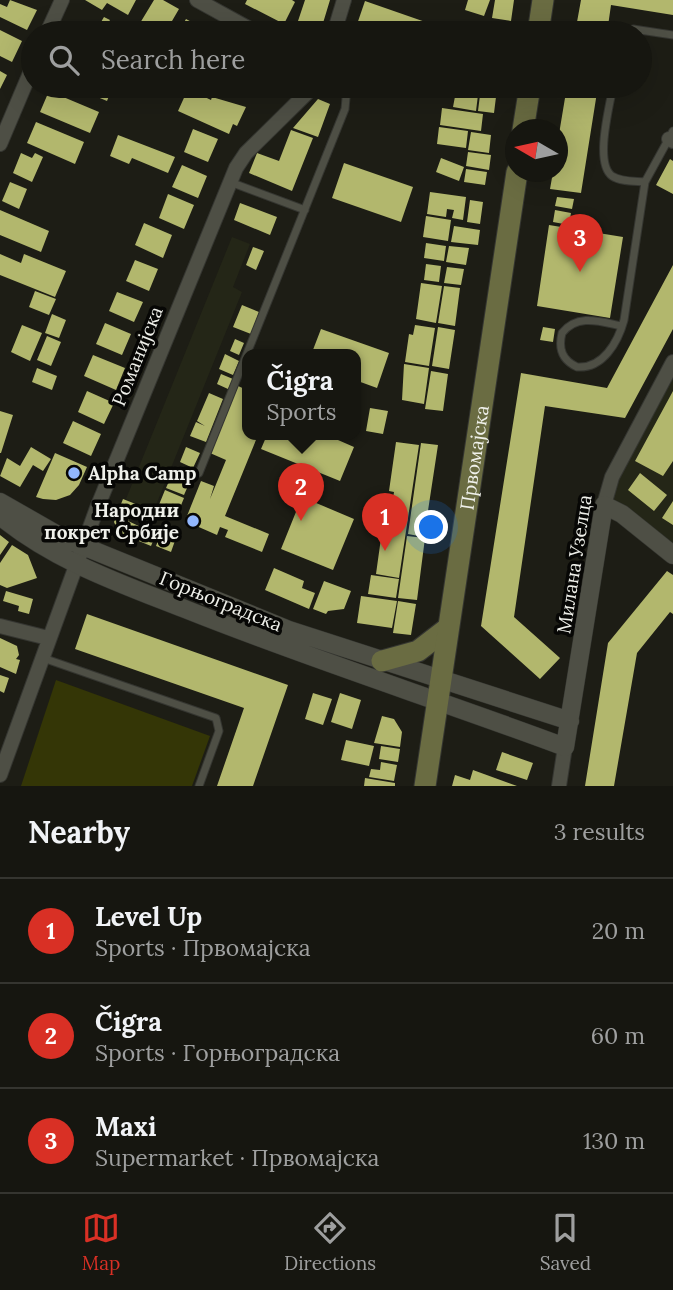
<!DOCTYPE html>
<meta charset="utf-8">
<style>
body{margin:0;font-family:Lora,serif;background:#1f1f19;color:#f1f3f6}
.compass{position:absolute;left:505px;top:119px;width:63px;height:63px;border-radius:50%;background:#161610;box-shadow:0 7px 28px #0002;rotate:279deg}
.you{position:absolute;left:432px;top:528px;width:24px;height:24px;margin:-18px;border:5px solid #fff;border-radius:50%;background:#1a73e8;box-shadow:0 0 0 10px #1a73e833}
.badge{display:grid;place-items:center;width:46px;height:46px;border-radius:50%;background:#d93025;color:#fff;font-size:23px;font-weight:700}
.pin{position:absolute;translate:-50% -58px;filter:drop-shadow(0 2px 4px #0008)}
.pin::after{content:'';position:absolute;top:37px;width:24px;height:21px;background:inherit;clip-path:polygon(0 0,100% 0,50% 100%)}
.popup{position:absolute;left:242px;top:349px;width:119px;height:91px;box-sizing:border-box;display:grid;place-content:center;border-radius:14px;background:#161610;filter:drop-shadow(0 2px 5px #0005);font-size:23px;white-space:nowrap;color:#9e9f9f}
.popup b{font-size:26px;color:#f1f3f6}
.popup::after{content:'';position:absolute;left:50%;top:100%;margin-left:-14px;border:14px solid transparent;border-top-color:#161610}
.list{margin:0;padding:0;list-style:none}
h2{display:flex;justify-content:space-between;align-items:center;height:91px;margin:0;padding:0 28px;font-size:30px}
h2 small{font-size:23px;font-weight:400;color:#9e9f9f}
.list li{display:grid;grid-template-columns:46px 1fr auto;gap:21px;align-items:center;box-sizing:border-box;height:105px;padding:0 28px;border-top:2px solid #353530}
.list b{display:block;font-size:26px;white-space:nowrap}
.list p{margin:0;font-size:23px;white-space:nowrap;color:#9e9f9f}
.list em{font-size:23px;font-style:normal;color:#9e9f9f}
.icon{flex:none;width:38px;height:38px;fill:none;stroke:currentColor;stroke-width:2;stroke-linecap:round;stroke-linejoin:round}
.map{position:relative;flex:none;width:673px;height:786px;overflow:hidden}
.search{position:absolute;background:#161610;box-shadow:0 7px 28px #0002;left:21px;right:21px;top:21px;height:77px;display:flex;align-items:center;gap:18px;box-sizing:border-box;padding:0 24px;border-radius:38px;color:#9e9f9f;font-size:26px}
.sheet{height:406px;background:#161610}
nav{display:flex;justify-content:space-around;align-items:center;box-sizing:border-box;height:98px;border-top:2px solid #353530;background:#161610;font-size:19px;color:#9e9f9f}
nav a{display:grid;justify-items:center;gap:4px}
nav .on{color:#d93025}
.map>svg:first-child{display:block}
</style>
<div class="map">
<svg width="673" height="786" viewBox="0 0 673 786">
<rect width="100%" height="100%" fill="#1d1d15"/>
<!-- built -->
<path fill="#242617" d="M232,237L250,244L233,287L242,292L154,510L126,499Z
M673,362V555L611,507L608,487Z"/>
<!-- green -->
<path fill="#343606" d="M56,680L210,736L192,786H21Z"/>
<!-- building -->
<path fill="#b2b76d" d="M10,0L37,10L27,30L0,17V4L7,7Z
M85,0H136L128,15L107,3L102,10Z
M154,0H163L179,9L165,33H134Z
M247,0H292L295,2L284,24L245,4Z
M305,0H330L320,33H294Z
M468,0H490L484,16L465,10Z
M495,0H514L511,21L492,18Z
M581,0H673V15L611,5L607,33H575Z
M365,1L434,25L431,33H354Z
M104,17L110,20L107,25L116,30L114,33L95,32Z
M186,19L212,33H178Z
M461,24L490,29L489,33H459Z
M0,30L22,41L12,62L0,56Z
M0,71L7,75L0,89Z
M71,86H113L107,101Z
M246,86H273L266,97Z
M457,86L479,87L476,111L453,107Z
M567,86H598L581,193L550,189L553,172H558V140Z
M481,87L497,89L494,113L478,111Z
M188,89L211,100L212,97L246,107L237,126L233,124L229,134L178,111Z
M49,91L99,112L90,133L40,112Z
M318,99L330,104L318,137L293,128Z
M442,108L483,114L481,131L440,125Z
M36,122L84,142L75,164L27,143Z
M439,127L468,131L466,148L437,144Z
M193,129L218,139L208,162L184,152Z
M291,130L313,138L292,191L249,173L257,153L279,161Z
M471,132L491,135L489,153L468,150Z
M118,135L175,157L168,173L132,158L129,164L110,156Z
M468,152L491,155L489,170L466,166Z
M21,153L32,158L35,153L43,157L32,182L13,173Z
M441,158L464,167L459,181L436,172Z
M670,159L673,161V194L656,185Z
M344,163L413,187L401,222L332,198Z
M182,165L207,176L198,198L172,187Z
M466,169L487,172L485,185L464,182Z
M10,182L27,189L19,209L2,201Z
M430,192L466,197L463,220L452,218L454,210L447,209L446,217L427,214Z
M168,194L194,205L184,229L159,218Z
M557,197L574,199L572,209L555,206Z
M470,200L483,202L480,224L467,222Z
M240,203L277,217L270,235L234,220Z
M0,210L49,231L41,252L0,235Z
M555,210L571,213L569,225L553,222Z
M426,216L451,220L448,241L423,237Z
M144,223L172,235L163,258L135,245Z
M549,225L623,237L610,318L537,306Z
M454,226L480,230L478,245L451,242Z
M426,243L446,246L444,261L424,258Z
M449,246L469,248L466,265L446,262Z
M253,247L264,251L256,270L246,265Z
M0,254L21,263L24,254L66,271L55,297L0,275Z
M135,260L158,269L149,291L126,281Z
M426,264L441,266L439,282L424,280Z
M673,265V329L625,418L545,406L514,617L560,658L540,679L481,626L521,373L607,388Z
M447,267L464,269L461,285L444,283Z
M421,283L442,286L436,323L416,319Z
M444,286L460,288L455,326L438,323Z
M35,291L56,299L49,315L29,307Z
M117,292L143,302L134,322L109,311Z
M242,305L259,312L251,334L233,327Z
M52,314L66,320L59,338L45,333Z
M105,323L131,334L122,355L96,344Z
M22,325L42,333L30,361L11,352Z
M415,325L435,328L429,366L405,362L409,334L413,335Z
M438,327L455,330L449,369L432,366Z
M543,327L555,329L553,342L540,340Z
M321,329L389,353L377,388L355,380V355H311Z
M47,336L61,342L51,366L37,360Z
M235,339L244,343L239,355L230,351Z
M225,354L239,361L233,375L219,369Z
M93,355L125,368L116,390L84,376Z
M404,364L429,368L424,404L402,400Z
M37,368L57,376L52,390L32,382Z
M431,371L448,374L443,411L425,409Z
M221,374L233,379L228,389L217,384Z
M238,386L247,390V435H258L225,516L269,534L262,552L225,537L228,530L220,527L217,535L185,521L201,481L214,486L210,499L226,460L210,453Z
M87,391L114,403L104,424L78,412Z
M673,391V461L663,476L635,461Z
M209,393L223,399L206,442L190,436L196,422L205,426L197,421Z
M370,408L388,411L383,434L366,431Z
M0,411L13,415L1,453H0Z
M73,421L101,434L91,456L63,443Z
M267,435H340L338,440L354,447L340,481L261,449Z
M396,442L419,445L399,578L376,574L381,538L387,539L394,492L389,491Z
M421,443L438,445L424,537L408,534Z
M31,447L51,459L43,471L33,465L20,487L0,476L7,458L20,466Z
M186,447L200,453L193,468L180,462Z
M55,453L87,467L79,485L70,495L56,500L43,499L36,497Z
M173,472L191,479L184,495L166,488Z
M640,473L667,495L654,511L628,490Z
M165,490L184,498L175,520L158,512L153,523L131,514L128,521L156,534L151,546L119,533L114,522L123,499L156,512Z
M302,497L354,519L333,570L281,549Z
M673,501V525L662,518Z
M162,530L177,535L171,552L156,546Z
M0,535L9,542L0,555Z
M407,536L425,538L417,600L398,598Z
M12,545L28,555L37,578L7,588L0,585V563Z
M274,568L304,581L302,588L315,593L309,609L265,590Z
M667,571L673,575V614L670,612L637,653L614,786H585L608,643Z
M371,575L399,579L396,598L368,594Z
M324,581L351,591L344,609L328,611L326,614L313,609Z
M6,591L33,599L29,614L18,611L19,606L3,601Z
M361,596L397,601L392,628L357,623Z
M398,601L416,604L411,635L393,633Z
M87,614L288,685L253,786H217L244,708L75,649Z
M0,638L17,646L19,655L16,659L20,660L16,674L0,667Z
M0,675L9,678L4,693L0,691Z
M313,693L332,699L323,725L305,719Z
M340,693L361,700L352,729L331,722Z
M382,716L394,719L402,732L400,747L374,743Z
M346,740L374,746L369,766L341,760Z
M381,746L400,749L398,762L379,759Z
M502,752L533,763L527,780L496,770Z
M381,762L397,765L394,781L369,777L371,769L380,770Z
M473,770L517,786H452L455,775L470,780Z
M365,778L395,783V786H364Z"/>
<g fill="none" stroke-linecap="round" stroke-linejoin="round">
<defs>
<path id="service" d="M625,33L633,29L673,35
M613,86C610,105 594,163 612,176C621,182 635,181 645,182
M230,182L305,210
M622,326C601,322 578,313 562,333C558,349 562,360 577,367C603,369 618,342 624,320L645,182L673,131
M199,473L345,109L346,98L342,86
M43,658L216,718L219,731L199,786"/>
<path id="minor" d="M197,0L257,33
M47,33L62,0
M334,33L344,0
M669,139L673,141
M0,144L33,66
M604,505L612,477L673,362
M0,626L48,638
M0,775L97,508L236,168L246,153L314,86
M559,786L565,747"/>
<path id="tertiary" d="M0,502L63,538L289,630L570,721
M0,516C55,561 119,583 185,609C310,659 439,700 565,747L604,505L622,514L673,555"/>
<g id="secondary">
<path d="M538,33L543,0"/>
<path d="M523,130L530,86"/>
<path d="M382,661L418,651L448,628"/>
<path id="s1" d="M425,786L517,172"/>
</g>
</defs>
<!-- service casing -->
<use href="#service" stroke="#353631" stroke-width="9"/>
<!-- minor casing -->
<use href="#minor" stroke="#353631" stroke-width="16"/>
<!-- tertiary casing -->
<use href="#tertiary" stroke="#353631" stroke-width="19"/>
<!-- secondary casing -->
<use href="#secondary" stroke="#353631" stroke-width="23"/>
<!-- service -->
<use href="#service" stroke="#4e4f45" stroke-width="7"/>
<!-- minor -->
<use href="#minor" stroke="#4e4f45" stroke-width="14"/>
<!-- tertiary -->
<use href="#tertiary" stroke="#4e4f45" stroke-width="18"/>
<!-- secondary -->
<use href="#secondary" stroke="#6a6c42" stroke-width="21"/>
</g>
<!-- markers -->
<g fill="#92b7fd" stroke="#070705" stroke-width="2.5">
<circle cx="74" cy="473" r="7"/>
<circle cx="193" cy="521" r="7"/>
</g>
<g text-anchor="middle" dominant-baseline="central" stroke-width="7" stroke-linejoin="round" paint-order="stroke">
<!-- street labels -->
<g font-size="19" fill="#eff0ea" stroke="#070705">
<text transform="translate(137 356) rotate(-68)">Романијска</text>
<text stroke="none"><textPath href="#s1" startOffset="332">Првомајска</textPath></text>
<text transform="translate(574 564) rotate(-81)">Милана Узелца</text>
<text transform="translate(221 601) rotate(22)">Горњоградска</text>
</g>
<!-- poi labels -->
<g font-size="19" font-weight="bold" fill="#eff0ea" stroke="#070705" text-anchor="start">
<text x="88" y="473">Alpha Camp</text>
<text x="179" y="510" text-anchor="end">Народни<tspan x="179" dy="22">покрет Србије</tspan></text>
</g>
</g>
</svg>
<svg class="compass" viewBox="-18 -18 36 36"><path d="M0-13l5 13h-10z" fill="#e53935"/><path d="M0 13l5-13h-10z" fill="#9e9f9f"/></svg>
<div class="you"></div>
<div class="pin badge" style="left:385px;top:551px">1</div>
<div class="pin badge" style="left:301px;top:521px">2</div>
<div class="popup"><b>Čigra</b>Sports</div>
<div class="pin badge" style="left:580px;top:272px">3</div>
<div class="search"><svg class="icon" aria-label="search" viewBox="0 0 24 24"><circle cx="10" cy="10" r="6"/><path d="M15 15l6 6"/></svg>Search here</div>
</div>
<section class="sheet">
<h2>Nearby<small>3 results</small></h2>
<ul class="list">
<li><span class="badge">1</span><div><b>Level Up</b><p>Sports · Првомајска</p></div><em>20 m</em></li>
<li><span class="badge">2</span><div><b>Čigra</b><p>Sports · Горњоградска</p></div><em>60 m</em></li>
<li><span class="badge">3</span><div><b>Maxi</b><p>Supermarket · Првомајска</p></div><em>130 m</em></li>
</ul>
</section>
<nav>
<a class="on"><svg class="icon" aria-label="map" viewBox="0 0 24 24"><path d="M3 6l6-2 6 2 6-2v14l-6 2-6-2-6 2zM9 4v14M15 6v14"/></svg>Map</a>
<a><svg class="icon" aria-label="directions" viewBox="0 0 24 24"><path d="M12 3l9 9-9 9-9-9zM9 14v-3h6M13 9l2 2-2 2"/></svg>Directions</a>
<a><svg class="icon" aria-label="saved" viewBox="0 0 24 24"><path d="M7 4h10v16l-5-4-5 4z"/></svg>Saved</a>
</nav>
